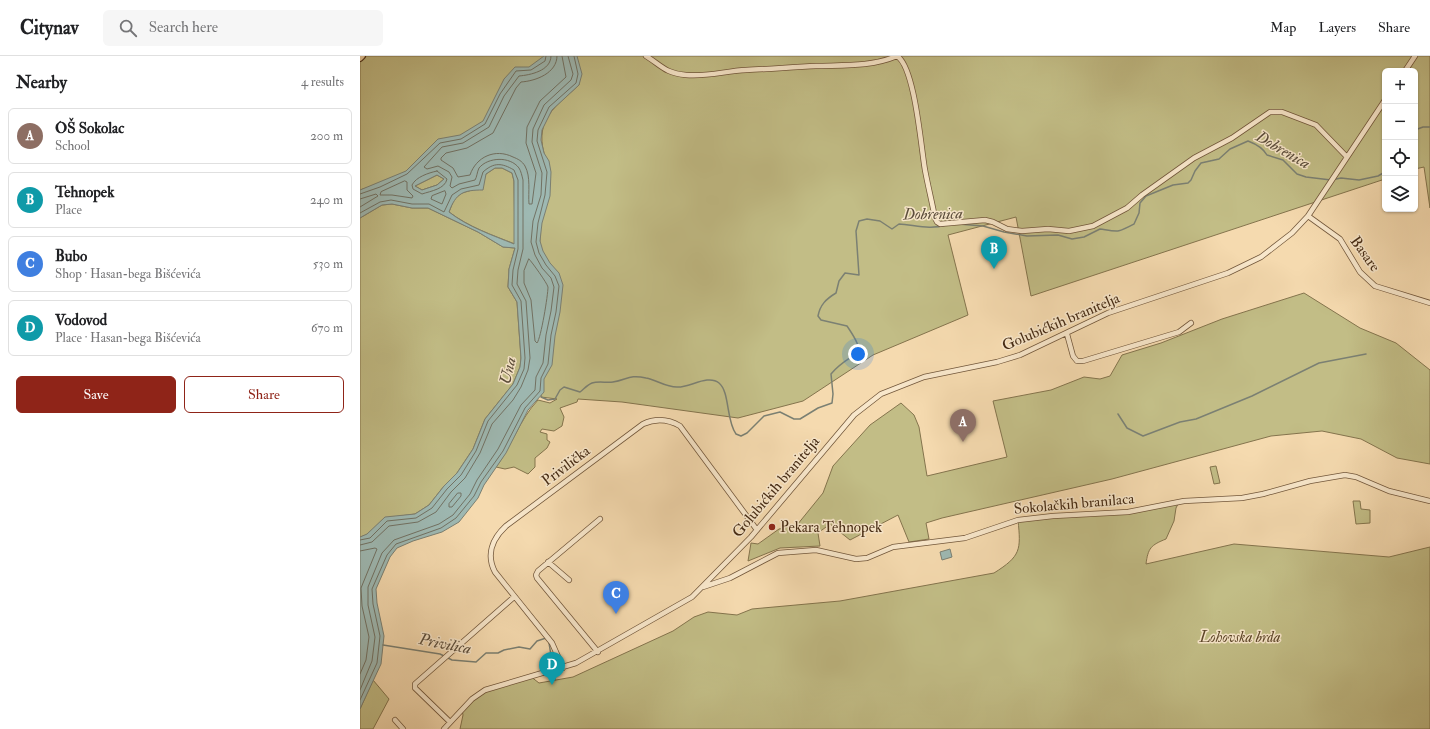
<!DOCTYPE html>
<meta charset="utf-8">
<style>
body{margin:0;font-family:"IM FELL Double Pica",serif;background:#f6f6f6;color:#202124}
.controls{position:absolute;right:12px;top:12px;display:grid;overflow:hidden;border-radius:6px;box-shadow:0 1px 3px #0004}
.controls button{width:36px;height:36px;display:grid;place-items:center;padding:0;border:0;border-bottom:1px solid #e0e0e0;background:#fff;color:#202124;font:20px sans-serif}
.you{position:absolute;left:498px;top:298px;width:14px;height:14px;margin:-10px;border:3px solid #fff;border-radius:50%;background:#1a73e8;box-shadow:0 0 0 6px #1a73e833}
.badge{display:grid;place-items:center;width:26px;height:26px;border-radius:50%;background:#8f2418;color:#fff;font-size:13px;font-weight:700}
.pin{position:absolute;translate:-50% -33px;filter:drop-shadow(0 1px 2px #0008)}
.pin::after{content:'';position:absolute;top:21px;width:14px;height:12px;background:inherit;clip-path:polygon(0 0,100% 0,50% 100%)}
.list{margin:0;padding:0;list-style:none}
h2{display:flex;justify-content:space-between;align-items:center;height:52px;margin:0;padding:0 16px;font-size:17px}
h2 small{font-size:13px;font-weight:400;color:#757577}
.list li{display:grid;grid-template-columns:26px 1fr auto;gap:12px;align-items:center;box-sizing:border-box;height:56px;margin:0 8px 8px;padding:0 8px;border:1px solid #e0e0e0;border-radius:6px}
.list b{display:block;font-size:15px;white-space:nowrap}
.list p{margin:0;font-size:13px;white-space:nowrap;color:#757577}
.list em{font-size:13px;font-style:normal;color:#757577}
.actions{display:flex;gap:8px;padding:12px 16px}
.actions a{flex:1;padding:9px 0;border:1px solid #8f2418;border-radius:6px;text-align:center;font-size:14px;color:#8f2418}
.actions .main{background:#8f2418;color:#fff}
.icon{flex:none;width:22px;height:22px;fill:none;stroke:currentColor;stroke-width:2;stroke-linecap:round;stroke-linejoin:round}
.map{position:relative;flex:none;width:1070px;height:673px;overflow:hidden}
header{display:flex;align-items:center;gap:24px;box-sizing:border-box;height:56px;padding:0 20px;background:#fff;border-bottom:1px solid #e0e0e0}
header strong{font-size:19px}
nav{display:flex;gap:22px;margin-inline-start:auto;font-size:14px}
.search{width:280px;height:36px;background:#f6f6f6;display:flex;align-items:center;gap:10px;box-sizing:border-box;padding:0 14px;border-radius:6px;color:#757577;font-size:15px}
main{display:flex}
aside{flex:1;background:#fff}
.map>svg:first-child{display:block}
</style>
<header>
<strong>Citynav</strong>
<div class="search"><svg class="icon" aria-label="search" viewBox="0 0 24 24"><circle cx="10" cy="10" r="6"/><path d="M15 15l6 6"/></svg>Search here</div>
<nav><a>Map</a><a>Layers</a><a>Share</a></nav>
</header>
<main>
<aside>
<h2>Nearby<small>4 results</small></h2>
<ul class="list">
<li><span class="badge" style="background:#8d6e63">A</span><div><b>OŠ Sokolac</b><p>School</p></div><em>200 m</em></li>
<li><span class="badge" style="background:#0f9aa8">B</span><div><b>Tehnopek</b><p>Place</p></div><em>240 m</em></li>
<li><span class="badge" style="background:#3f7fe0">C</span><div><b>Bubo</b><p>Shop · Hasan-bega Bišćevića</p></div><em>530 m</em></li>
<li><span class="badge" style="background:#0f9aa8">D</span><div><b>Vodovod</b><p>Place · Hasan-bega Bišćevića</p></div><em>670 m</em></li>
</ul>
<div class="actions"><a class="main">Save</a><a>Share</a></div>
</aside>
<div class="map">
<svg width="1070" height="673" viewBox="0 0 1070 673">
<rect width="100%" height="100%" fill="#f5daaf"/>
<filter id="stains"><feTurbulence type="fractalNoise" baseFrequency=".005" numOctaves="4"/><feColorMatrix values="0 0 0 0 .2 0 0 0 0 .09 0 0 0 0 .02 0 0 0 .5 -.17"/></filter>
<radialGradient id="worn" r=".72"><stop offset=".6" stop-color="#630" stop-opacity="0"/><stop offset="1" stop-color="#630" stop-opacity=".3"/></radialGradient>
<!-- green -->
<path fill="#c2bd86" stroke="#84744d" d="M0,0H186L118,76L47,118L0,134Z
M217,0H1070V152L1064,111L1055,113V15H1025V123L671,240L656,161L588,179L608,259L513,299L443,345L378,362L262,346L218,343L217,346L200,352L204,361L202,370L194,375L182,373L180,376L187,378V384L190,386L187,392L175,402V411L168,418L154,411L145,413L136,411C152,390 159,364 178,344L190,347L197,343L181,341L190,257L179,203L184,97C175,63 196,50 219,29Z
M135,112H142L152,117L154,125L155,188C132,179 109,171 89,156L94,143L102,137L112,134L126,118Z
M77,119L84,123L77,129L62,134L55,130Z
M32,148L52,152H68L118,176L143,191L155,192L149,213L148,231L157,246L161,302L160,311L153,328L125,363L113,393L97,417L84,430L69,449L55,458L25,462L7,479L0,481V162L22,149Z
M944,237L1000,272L1036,287L1070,314V408L1037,402L1001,383L962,375L911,380L752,423L582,462L566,467L569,483L549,486L538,459L490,484L470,468L458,477L460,490L420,492L388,505L391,487L398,488L419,473L437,469L463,437L473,410L482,400L510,369L541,347L554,359L559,371L567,420L647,401L633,345L691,334L724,321L740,323L750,320L762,299L801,287L862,263Z
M856,410L860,427L854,428L850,411Z
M993,445H1000L1001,453L1010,454V467L996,468Z
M819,446L816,452L814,465L806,483C791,489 788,492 786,508L874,488L1029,501L1070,491V673H100L103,659L102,654L118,638L170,620L179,627L213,621L313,575L334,561L348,556L377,559L392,553L480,545L634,517C661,500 661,494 658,464L756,457Z
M13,624L29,643L13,673H0V653Z"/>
<!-- water -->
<path fill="#9eb9b3" stroke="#7b8073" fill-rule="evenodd" d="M184,0H217L222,18L219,29L192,54L182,74L181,84L184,97L189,105L191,116L190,140L182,167L180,185L183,195L190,207L199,217L203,229L200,256L195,280L192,309L184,323V336L168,354L146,397L124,429L118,442L99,466L82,476L53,485L37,492L30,501L16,533L17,547L24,580L21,608L0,653V481L7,478L25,461L55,458L69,449L84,430L97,417L113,393L125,363L153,328L160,311L161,302L157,246L148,231L149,213L155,192L143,191L118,176L68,152H52L32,148L22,149L0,162V134L46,115L78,83L100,79L123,65L144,23L155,11H169ZM135,112H142L152,117L154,125V188C132,179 108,171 89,156C96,137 103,134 123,134L126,118ZM77,119L84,123L77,129L62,134L55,130Z
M590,493L592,501L582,504L580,496Z"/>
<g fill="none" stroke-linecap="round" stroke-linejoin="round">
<!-- shore -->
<path stroke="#727264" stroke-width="1" d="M197,0C197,17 176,25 161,26L156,32L133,77L107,92L86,97L81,102V104L93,112L98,121L110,119C116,101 135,92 153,101C158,103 162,105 165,110C171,121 168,136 169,148H172L176,117L166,87L167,71L180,45L206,21L202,0
M77,115L87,123C85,133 71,135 62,138L53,133L52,129C56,121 68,117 77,115Z
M45,125L47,126V134L53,140L52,142L32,139H20L21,136Z
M85,135L86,138L82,148L71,143L72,140Z
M0,138L20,131L47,118L80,87L101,83L125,68L140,38L156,15L171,14L185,5L186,0
M0,143L16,138L18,140L0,151
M0,157L20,146L31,144L52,148H69L84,156L92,139L101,133L119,129L123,116C134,106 142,107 154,114L158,124V193L153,214L152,229L161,245L165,302L164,313L157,329L128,365L116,395L101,419L87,433L72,452L56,462L27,465L10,482L0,484
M169,203C172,206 187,227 188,231C188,239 181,282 177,287L175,285L171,244L164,227V215Z
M98,437H101V440L92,451H89V448Z
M0,489L12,486L29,470L58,466L76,456L91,436L105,422L120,397L132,368L153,344L161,331L168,314L170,302L166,245L157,228L158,214L163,193V124C162,120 161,115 159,112C150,100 128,101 119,112C117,116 117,121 115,124L99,128L92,132L90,130L92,121L89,116L78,110L67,113L64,111L82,91L103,87L129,71L144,40L159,20C170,19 191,15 191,0
M0,495L15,492L17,493L1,532L2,550L9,581L6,604L0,618
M0,634L12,605L15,581L8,549V531L22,497L34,484L79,468L93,459L110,438L117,424L138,393L161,349L175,334L176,321L183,307L186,279L191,255L194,231L191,222L182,212L175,199L171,186L173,165L181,139L182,117L172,86L173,73L184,49L211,24L213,18L208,0
M0,644L17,607L20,580L13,548L12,533L27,499L36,488L81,472L96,462L114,440L121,426L143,395L165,352L180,335L181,322L188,308L191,279L196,256L199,230L195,220L186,209L179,197L176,186L178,167L185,139L187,116L177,85L178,74L189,51L216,27L218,18L214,0"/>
<!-- stream -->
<path stroke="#7b8073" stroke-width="1.5" d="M1055,74L1063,71H1070
M598,168L623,170L644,176L667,180L698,179L712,183L724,181L740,173C759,176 757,177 774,168L779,157L780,147L786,140L813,129L828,127L831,124L835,115L841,107L859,103L870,93L888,85C896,88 903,92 907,99L923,104L937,118L946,121L971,124L981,122L999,124L1018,120L1025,116
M181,341L188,344L195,343L200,334L204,331L220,336C224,333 227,329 232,327C238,325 247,327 253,326C267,324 269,318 286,322C297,324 305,331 317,331C329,332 348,318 359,327C370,336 366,365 376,378L381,380L387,377L404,360L420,356L434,363H440L458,352L472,347L473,338L471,318C493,292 511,305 487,270L461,264L458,260C460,249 466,243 476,237L479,225L485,217L499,219L496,175L499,165L507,163L520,165L532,173L539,168C555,169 570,174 586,169
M758,358L767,372L783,380L820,366L836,363L892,340L959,307L1006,298
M189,587L195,624
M23,589L80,598L92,604L116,606L126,597H138L144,594L159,591L170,593L177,585L186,582"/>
<defs>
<path id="minor" d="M286,0C302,10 305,17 326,19C346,21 366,15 386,14C410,13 433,11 456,10C484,9 511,11 537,0C555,11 561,92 565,114C568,130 572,146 575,162L577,166L580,168L625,164L633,166L647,173L662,175L688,173L709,175L733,170L767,152L782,139L834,102L872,82L910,56H922L956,69L986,100
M1045,15L1055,0
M948,160L980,183L1000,216L1015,230L1070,247
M707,278L713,300L717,305H723L819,276L831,267
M188,506L209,524
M343,531L370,522L418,497L456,494L496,503L507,502L533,491L605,482L658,464L693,460L768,456L824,445L882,442L903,438L950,425L985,419L996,421L1029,435L1070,445
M238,596L177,522L176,519L178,515L240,463
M203,612L192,587L135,516C126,499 132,483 146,470L283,368C296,362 308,363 320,370L397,474
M35,664L43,673
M90,666L55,632V628L154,541
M84,673L112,643L125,634L216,607L332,541L391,481L494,359L521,338L564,321L637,306L660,299L748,257L868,217L901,201L932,177L948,160L1025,44"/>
<path id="major" d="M0,2L2,0"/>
</defs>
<!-- minor casing -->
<use href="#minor" stroke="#72573b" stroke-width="6"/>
<!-- major casing -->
<use href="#major" stroke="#462b14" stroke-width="8"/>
<!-- minor -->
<use href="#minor" stroke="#f8e7cb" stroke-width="4.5"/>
<!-- major -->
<use href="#major" stroke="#f5daaf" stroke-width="5.5"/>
</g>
<!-- markers -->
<circle fill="#8f2418" stroke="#f8e7cb" stroke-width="1.5" cx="412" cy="471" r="4"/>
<g text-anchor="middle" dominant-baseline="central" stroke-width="3" stroke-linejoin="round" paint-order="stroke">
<!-- street labels -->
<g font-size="15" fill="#462b14" stroke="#f8e7cb">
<text transform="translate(1005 198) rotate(54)">Basare</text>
<text transform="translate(701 266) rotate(-23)">Golubićkih branitelja</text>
<text transform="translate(206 410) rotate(-37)">Privilička</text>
<text transform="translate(416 431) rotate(-50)">Golubićkih branitelja</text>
<text transform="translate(714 448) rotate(-5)">Sokolačkih branilaca</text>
</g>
<!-- poi labels -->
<g font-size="15" fill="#462b14" stroke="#f8e7cb" text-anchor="start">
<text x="420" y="471">Pekara Tehnopek</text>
</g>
<!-- park labels -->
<g font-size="15" font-style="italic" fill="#5f482b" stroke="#f8e7cb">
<text x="880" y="581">Lohovska brda</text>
</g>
<!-- water labels -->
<g font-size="16" font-style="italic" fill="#5c4e3c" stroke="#f8e7cb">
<text transform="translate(923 94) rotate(30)">Dobrenica</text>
<text transform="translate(573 158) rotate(-1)">Dobrenica</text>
<text transform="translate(148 315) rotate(-77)">Una</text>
<text transform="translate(85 588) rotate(11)">Privilica</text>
</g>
</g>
<rect width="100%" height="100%" filter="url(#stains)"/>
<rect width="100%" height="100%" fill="url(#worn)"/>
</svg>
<div class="controls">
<button>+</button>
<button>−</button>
<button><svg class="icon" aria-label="locate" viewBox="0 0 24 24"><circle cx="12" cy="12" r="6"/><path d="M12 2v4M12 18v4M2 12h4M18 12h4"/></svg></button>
<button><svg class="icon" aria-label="layers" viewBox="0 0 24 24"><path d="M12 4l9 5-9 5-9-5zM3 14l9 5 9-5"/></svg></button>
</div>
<div class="you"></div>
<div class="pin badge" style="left:603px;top:386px;background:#8d6e63">A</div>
<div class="pin badge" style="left:634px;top:213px;background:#0f9aa8">B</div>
<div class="pin badge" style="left:256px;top:558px;background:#3f7fe0">C</div>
<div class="pin badge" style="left:192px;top:629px;background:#0f9aa8">D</div>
</div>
</main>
